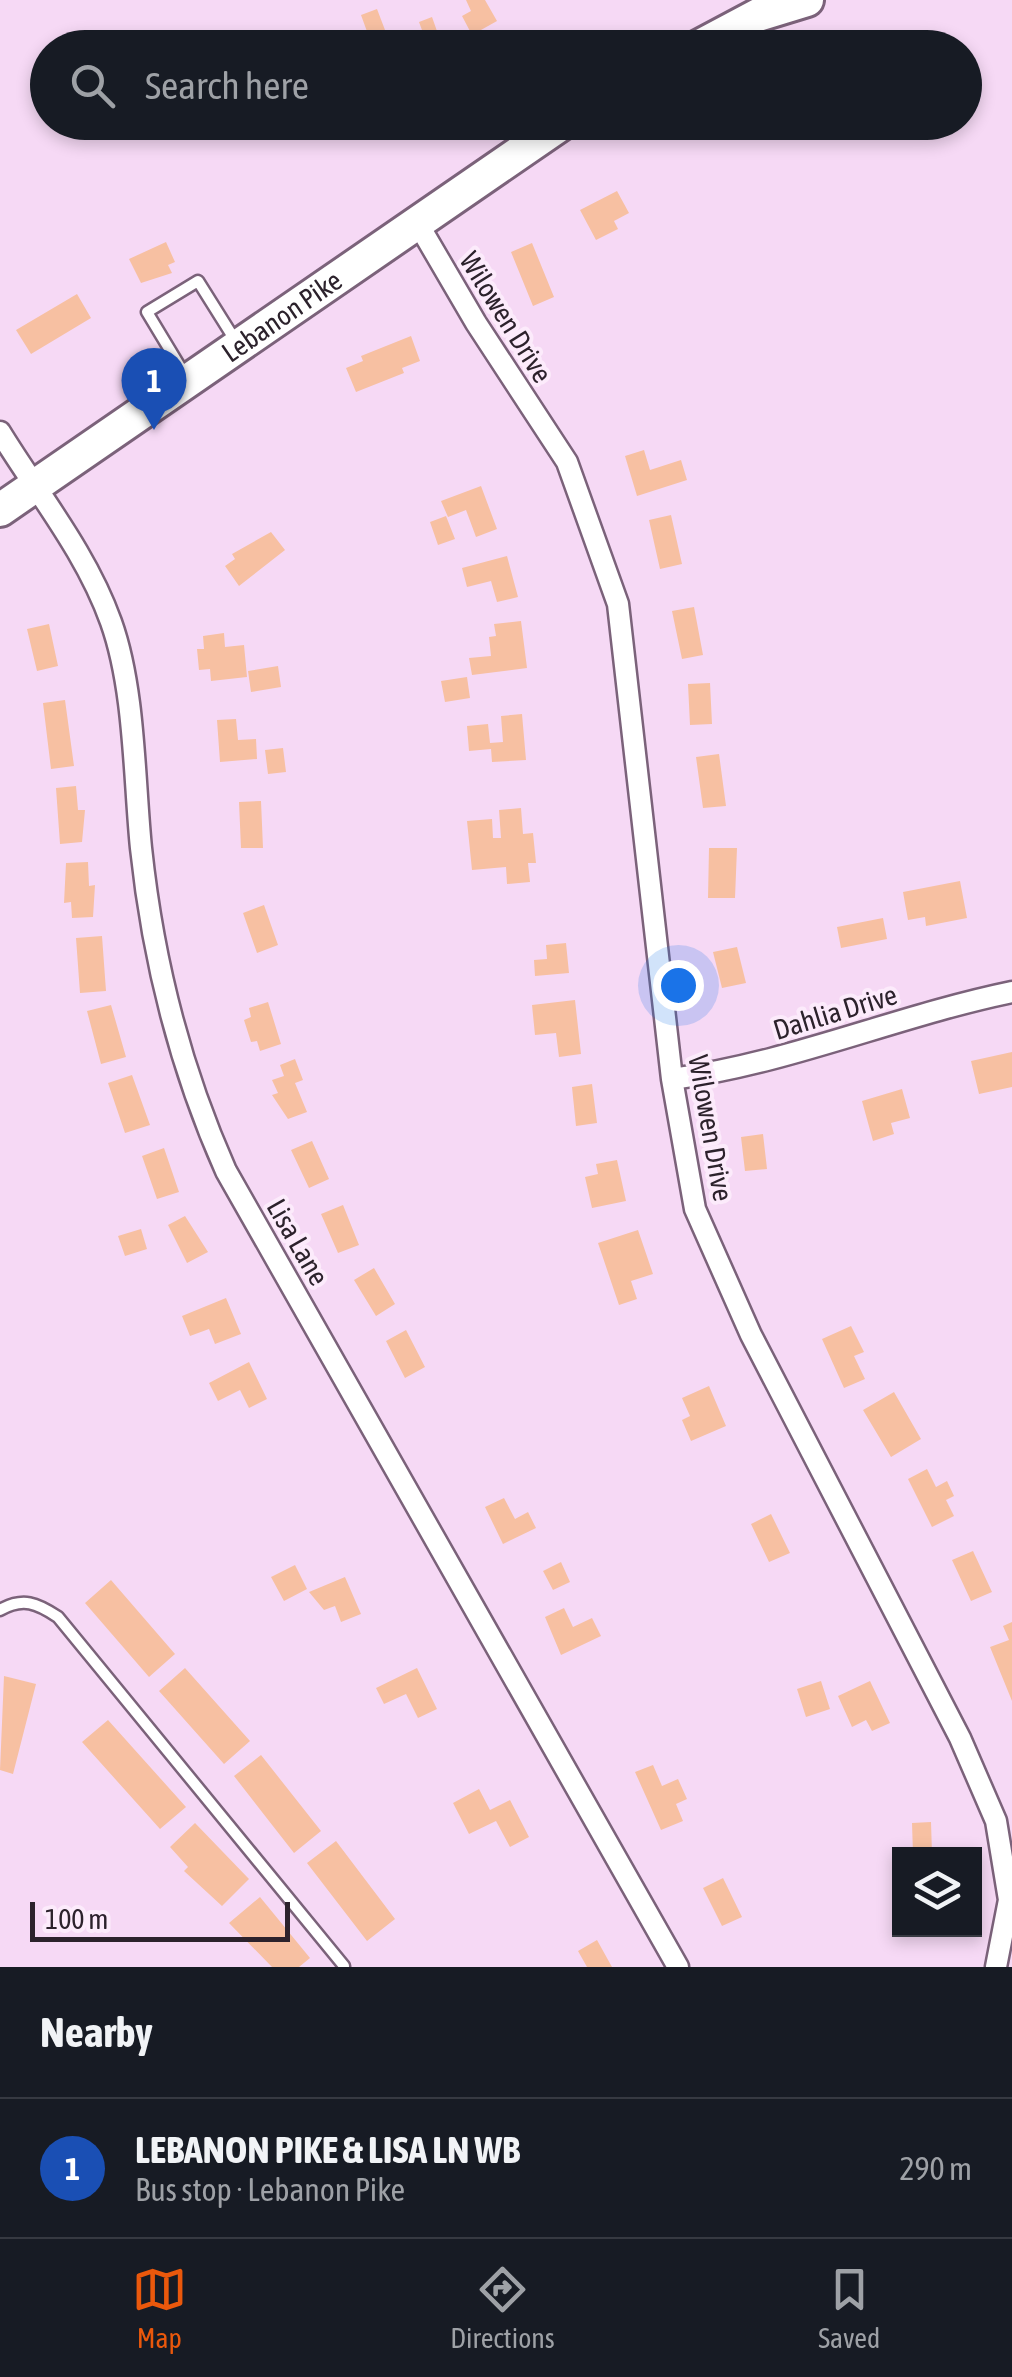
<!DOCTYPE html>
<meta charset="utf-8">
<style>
body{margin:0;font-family:"Asap Condensed",sans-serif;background:#242831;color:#f1f3f6}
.controls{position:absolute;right:30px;bottom:30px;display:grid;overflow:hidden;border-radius:0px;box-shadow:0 5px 15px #0003}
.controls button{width:90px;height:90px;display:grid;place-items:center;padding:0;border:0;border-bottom:2px solid #363941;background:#171b24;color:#f1f3f6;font:50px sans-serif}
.scale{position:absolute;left:30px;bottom:25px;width:260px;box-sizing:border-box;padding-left:10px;border:5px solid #2c222c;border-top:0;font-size:28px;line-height:35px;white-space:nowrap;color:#2c222c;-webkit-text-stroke:8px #fcebfb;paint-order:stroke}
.you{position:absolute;left:678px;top:985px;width:35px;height:35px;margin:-25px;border:8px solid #fff;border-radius:50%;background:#1a73e8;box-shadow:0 0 0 15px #1a73e833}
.badge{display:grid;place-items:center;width:65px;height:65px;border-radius:50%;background:#ea580c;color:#fff;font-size:32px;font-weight:700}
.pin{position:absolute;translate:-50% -82px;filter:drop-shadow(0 2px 5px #0008)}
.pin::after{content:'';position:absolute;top:52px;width:35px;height:30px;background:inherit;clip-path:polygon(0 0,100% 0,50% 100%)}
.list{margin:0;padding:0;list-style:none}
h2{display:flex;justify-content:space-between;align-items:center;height:130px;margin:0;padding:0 40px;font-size:42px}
h2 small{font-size:32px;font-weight:400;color:#9ea1a6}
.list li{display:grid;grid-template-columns:65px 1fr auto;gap:30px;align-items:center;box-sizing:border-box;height:140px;padding:0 40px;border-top:2px solid #363941}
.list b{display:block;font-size:38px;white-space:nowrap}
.list p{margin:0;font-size:32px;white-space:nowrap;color:#9ea1a6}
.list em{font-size:32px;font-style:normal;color:#9ea1a6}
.icon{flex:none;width:55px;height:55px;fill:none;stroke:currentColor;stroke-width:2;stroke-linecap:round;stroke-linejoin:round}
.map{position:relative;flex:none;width:1012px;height:1967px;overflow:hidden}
.search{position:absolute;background:#171b24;box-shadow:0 5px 15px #0003;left:30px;right:30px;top:30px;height:110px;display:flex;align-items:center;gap:25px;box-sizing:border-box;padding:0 35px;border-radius:55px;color:#9ea1a6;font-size:38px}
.sheet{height:270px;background:#171b24}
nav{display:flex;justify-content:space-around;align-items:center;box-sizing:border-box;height:140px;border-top:2px solid #363941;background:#171b24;font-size:28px;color:#9ea1a6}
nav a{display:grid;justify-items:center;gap:5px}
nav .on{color:#ea580c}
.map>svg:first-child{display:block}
</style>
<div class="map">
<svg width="1012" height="1967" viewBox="0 0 1012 1967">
<rect width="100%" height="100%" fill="#f6d9f5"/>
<!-- building -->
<path fill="#f7c0a2" d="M466,0H485L497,21L472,35L462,16L471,11Z
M377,9L385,30L369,37L361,15Z
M432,17L443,48H408L426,41L419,22Z
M218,122H254L226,137Z
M348,122H382L359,138Z
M617,191L629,213L614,221L618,229L596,240L580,210Z
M166,242L175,262L168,265L172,273L141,283L129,259Z
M532,243L554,297L533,306L511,252Z
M77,294L91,318L31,354L16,330Z
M411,336L420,361L402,368L404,373L356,392L346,368L363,361L361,356Z
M644,450L650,470L681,460L687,480L637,496L625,456Z
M481,486L497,529L476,537L466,510L448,517L441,501Z
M671,515L682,564L660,569L649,520Z
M446,516L455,539L438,545L430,522Z
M271,532L285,550L239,586L225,566L235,559L232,554Z
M507,556L518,597L497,602L491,581L467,587L462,568Z
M694,607L703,655L682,659L672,611Z
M521,621L527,668L472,675L469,658L491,656L489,637L496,636L494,624Z
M49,624L58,666L37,671L27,629Z
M224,633L225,647L244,645L247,677L211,681L210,669L199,670L197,649H204L203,636Z
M278,666L281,687L251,692L248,671Z
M467,677L470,698L445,702L441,681Z
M710,683L712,724L690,725L688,684Z
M65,700L74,766L51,769L43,703Z
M522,714L526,760L492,762L491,749L469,751L467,726L488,724L490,743L503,742L501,716Z
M236,719L238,740L256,739L257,759L220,762L217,720Z
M283,748L286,772L268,774L265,750Z
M719,754L726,806L703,808L696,757Z
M76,786L78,810H85L82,842L60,844L56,788Z
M261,801L263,848H241L239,802Z
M521,808L523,834L533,833L536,863H528L530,882L507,884L506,867L472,870L467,821L492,819L493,838H501L499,810Z
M709,848H737L735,898H708Z
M88,862L89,886L95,885L93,917L72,918L71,902L64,903L66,863Z
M960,881L967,918L926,926L925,917L908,920L903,892Z
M264,905L278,945L257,953L243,913Z
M883,918L887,939L841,948L837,927Z
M102,936L106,991L80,993L76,938Z
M566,943L569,973L535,976L534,960L547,959L546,945Z
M737,947L746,983L722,988L713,952Z
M575,1000L581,1054L559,1057L556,1033L535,1035L532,1005Z
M268,1002L281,1044L260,1051L257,1041L251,1042L244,1020L251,1017L249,1008Z
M111,1005L126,1057L101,1064L87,1011Z
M1012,1052V1087L979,1094L971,1061Z
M295,1059L303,1080L295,1083L307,1112L288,1119L272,1095L278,1093L272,1080L284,1076L280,1065Z
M132,1075L150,1125L125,1133L108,1083Z
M592,1084L597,1123L576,1126L572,1087Z
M902,1089L910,1118L891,1123L894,1134L873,1141L862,1101Z
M763,1134L767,1169L745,1171L741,1137Z
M312,1141L329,1179L309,1188L291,1150Z
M164,1148L179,1192L157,1199L142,1156Z
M617,1160L626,1201L592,1208L585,1177L598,1174L596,1164Z
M343,1205L359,1245L338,1253L321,1214Z
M185,1216L208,1252L187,1263L168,1225Z
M141,1229L147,1249L125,1256L118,1236Z
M638,1230L653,1274L631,1281L637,1299L619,1305L598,1243Z
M374,1268L395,1304L376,1316L354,1280Z
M226,1298L241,1334L215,1344L209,1329L190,1336L182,1316Z
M851,1326L864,1352L854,1356L865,1379L844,1388L822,1339Z
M406,1330L425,1367L405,1378L386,1341Z
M249,1362L267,1399L249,1408L240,1390L218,1401L209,1383Z
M709,1386L726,1426L691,1441L682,1420L690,1416L682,1398Z
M894,1392L921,1439L891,1457L863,1410Z
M927,1469L936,1487L947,1481L954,1496L946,1500L954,1516L932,1527L908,1479Z
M504,1498L515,1519L528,1512L536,1528L503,1544L485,1507Z
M771,1514L790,1553L769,1562L751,1524Z
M973,1551L992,1592L971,1601L952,1560Z
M561,1562L570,1582L553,1590L543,1571Z
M295,1565L307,1589L284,1601L271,1577Z
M345,1577L361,1614L341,1622L335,1606L324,1610L309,1592Z
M111,1580L175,1654L149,1677L85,1603Z
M564,1608L573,1627L592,1618L601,1636L561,1655L545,1617Z
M1012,1622V1701L990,1647L1009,1640L1003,1626Z
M185,1668L250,1741L224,1764L159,1691Z
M417,1668L437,1709L418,1718L406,1694L384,1704L376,1688Z
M4,1676L36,1684L13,1774L0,1770Z
M821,1681L830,1709L806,1717L797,1689Z
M870,1681L890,1723L872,1731L866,1720L852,1727L838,1696Z
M108,1720L186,1807L160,1829L82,1742Z
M261,1755L321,1831L294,1853L234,1776Z
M653,1765L662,1786L678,1779L687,1799L676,1804L683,1821L661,1830L635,1772Z
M479,1789L490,1810L510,1800L529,1837L510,1847L496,1821L469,1834L453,1803Z
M931,1822L932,1854H913L912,1823Z
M195,1823L249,1879L222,1906L184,1871L188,1867L170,1847Z
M336,1841L395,1919L367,1941L307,1863Z
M723,1878L742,1917L722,1926L703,1888Z
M260,1897L310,1958L299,1967H272L229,1923Z
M597,1940L612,1967H587L578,1951Z"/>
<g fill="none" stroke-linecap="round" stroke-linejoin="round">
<defs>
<path id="lane" d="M185,375L147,312L198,281L235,340
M0,1610C23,1597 37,1603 58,1617L344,1966"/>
<path id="street" d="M417,222L476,323L567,462L618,604L672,1079L695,1209L751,1335L960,1738L996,1821L1009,1900L996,1967
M0,432C38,494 86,552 111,622C135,689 134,778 141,848C153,961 180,1068 226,1171L678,1967
M672,1079C790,1063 896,1016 1012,992"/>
<g id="primary">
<path d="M696,48L758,15L807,0"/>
<path id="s1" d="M0,510L564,122"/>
</g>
</defs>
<!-- lane casing -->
<use href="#lane" stroke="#7b627a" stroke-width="15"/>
<!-- street casing -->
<use href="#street" stroke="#7b627a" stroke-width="25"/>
<!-- primary casing -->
<use href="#primary" stroke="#7b627a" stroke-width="38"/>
<!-- lane -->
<use href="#lane" stroke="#fff" stroke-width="10"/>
<!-- street -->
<use href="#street" stroke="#fff" stroke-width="20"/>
<!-- primary -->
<use href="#primary" stroke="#fff" stroke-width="32"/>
</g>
<g text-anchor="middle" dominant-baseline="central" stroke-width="8" stroke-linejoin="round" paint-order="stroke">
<!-- street labels -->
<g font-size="28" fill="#2c222c" stroke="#fcebfb">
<text stroke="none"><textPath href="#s1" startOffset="342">Lebanon Pike</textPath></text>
<text transform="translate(506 317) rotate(58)">Wilowen Drive</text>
<text transform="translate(835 1012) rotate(-17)">Dahlia Drive</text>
<text transform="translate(711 1128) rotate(80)">Wilowen Drive</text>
<text transform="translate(298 1242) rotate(60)">Lisa Lane</text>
</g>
</g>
</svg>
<div class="controls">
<button><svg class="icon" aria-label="layers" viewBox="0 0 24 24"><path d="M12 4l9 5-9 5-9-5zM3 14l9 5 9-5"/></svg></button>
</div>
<div class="scale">100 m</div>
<div class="you"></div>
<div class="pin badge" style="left:154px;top:430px;background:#1a4fb4">1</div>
<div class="search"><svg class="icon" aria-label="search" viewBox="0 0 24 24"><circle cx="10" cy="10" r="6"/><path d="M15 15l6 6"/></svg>Search here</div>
</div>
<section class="sheet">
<h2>Nearby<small></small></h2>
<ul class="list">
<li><span class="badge" style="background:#1a4fb4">1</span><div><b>LEBANON PIKE &amp; LISA LN WB</b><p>Bus stop · Lebanon Pike</p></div><em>290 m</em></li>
</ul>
</section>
<nav>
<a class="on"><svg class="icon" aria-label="map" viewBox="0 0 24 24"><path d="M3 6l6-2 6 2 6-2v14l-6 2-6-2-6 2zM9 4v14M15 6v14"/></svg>Map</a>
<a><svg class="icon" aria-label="directions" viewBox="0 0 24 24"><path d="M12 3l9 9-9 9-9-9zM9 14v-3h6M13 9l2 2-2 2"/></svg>Directions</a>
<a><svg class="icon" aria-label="saved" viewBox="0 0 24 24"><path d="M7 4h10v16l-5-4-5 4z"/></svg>Saved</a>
</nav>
